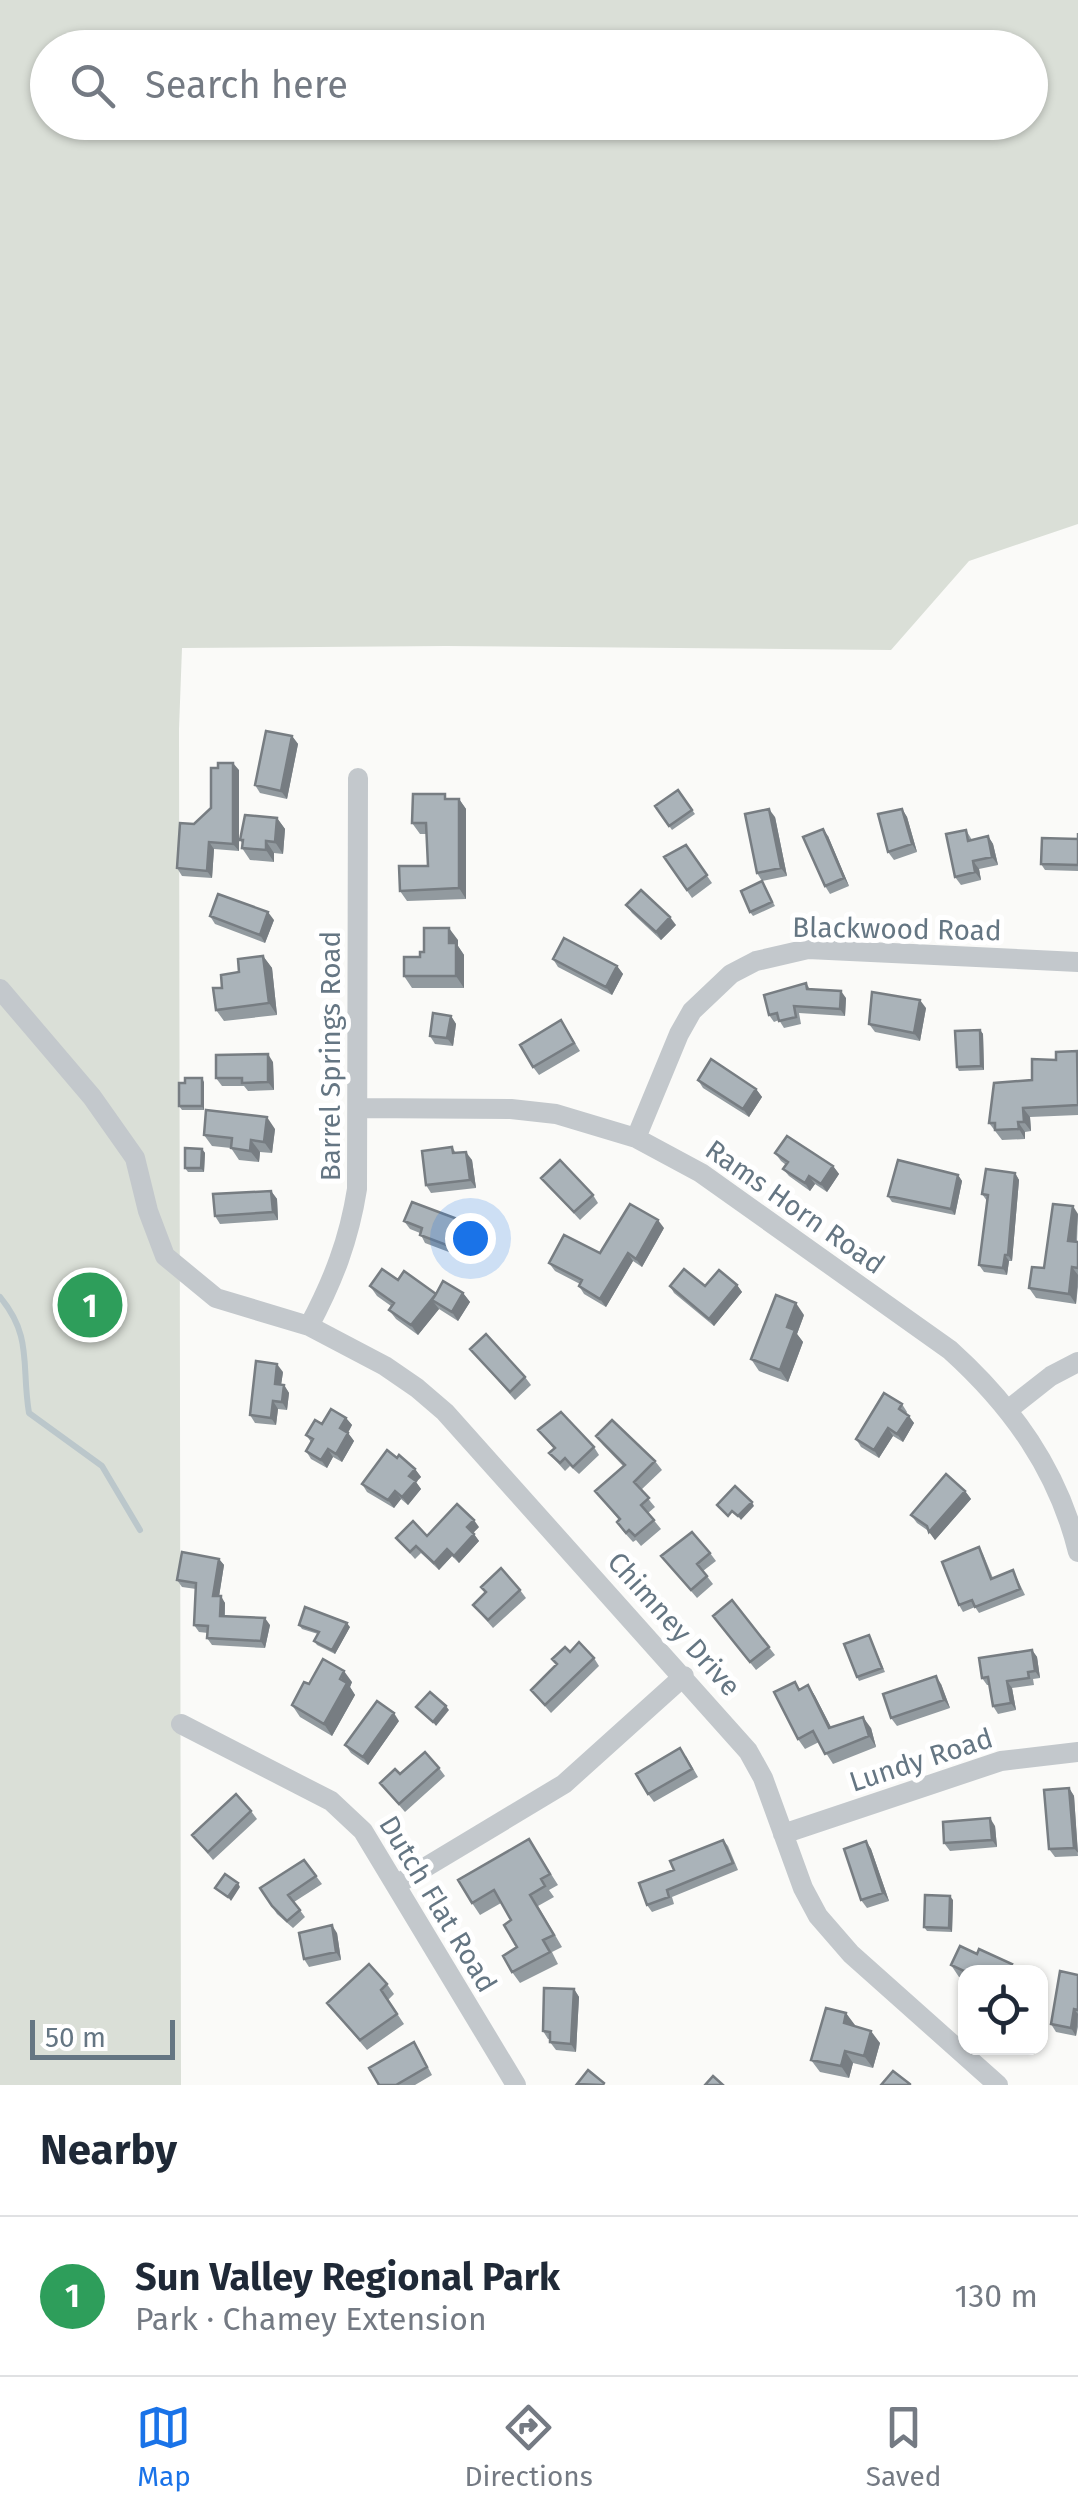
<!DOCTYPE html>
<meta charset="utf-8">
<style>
body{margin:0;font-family:"Fira Sans",sans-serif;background:#f6f6f7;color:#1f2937}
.controls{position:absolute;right:30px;bottom:30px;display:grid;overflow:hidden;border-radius:20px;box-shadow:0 2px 8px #0004}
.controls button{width:90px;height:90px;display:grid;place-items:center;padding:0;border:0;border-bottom:2px solid #e0e1e3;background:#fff;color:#1f2937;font:50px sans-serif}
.scale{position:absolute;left:30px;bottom:25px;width:145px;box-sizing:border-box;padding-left:10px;border:5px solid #657683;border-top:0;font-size:28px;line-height:35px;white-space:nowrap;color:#657683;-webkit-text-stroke:8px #fff;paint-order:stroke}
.you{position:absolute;left:470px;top:1238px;width:35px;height:35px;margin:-25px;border:8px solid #fff;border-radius:50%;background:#1a73e8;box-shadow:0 0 0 15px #1a73e833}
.badge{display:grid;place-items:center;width:65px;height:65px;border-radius:50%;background:#1a73e8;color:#fff;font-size:32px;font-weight:700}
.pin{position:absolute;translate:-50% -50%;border:5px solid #fff;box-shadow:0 2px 10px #0006}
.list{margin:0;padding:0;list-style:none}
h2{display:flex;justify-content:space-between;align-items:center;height:130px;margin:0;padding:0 40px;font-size:42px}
h2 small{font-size:32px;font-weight:400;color:#747a83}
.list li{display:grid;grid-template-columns:65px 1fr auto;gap:30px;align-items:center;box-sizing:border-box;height:160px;padding:0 40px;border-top:2px solid #e0e1e3}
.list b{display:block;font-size:38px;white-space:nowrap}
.list p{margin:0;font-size:32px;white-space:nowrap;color:#747a83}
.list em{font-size:32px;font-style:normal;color:#747a83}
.icon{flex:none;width:55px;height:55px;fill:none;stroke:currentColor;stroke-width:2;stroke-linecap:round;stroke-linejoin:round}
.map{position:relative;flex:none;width:1078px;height:2085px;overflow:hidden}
.search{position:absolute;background:#fff;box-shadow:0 2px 8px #0004;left:30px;right:30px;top:30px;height:110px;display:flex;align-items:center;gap:25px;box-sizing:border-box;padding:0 35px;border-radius:55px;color:#747a83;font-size:38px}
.sheet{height:290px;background:#fff}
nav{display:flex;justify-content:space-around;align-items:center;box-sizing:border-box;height:140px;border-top:2px solid #e0e1e3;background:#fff;font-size:28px;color:#747a83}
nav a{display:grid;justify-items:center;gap:5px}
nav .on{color:#1a73e8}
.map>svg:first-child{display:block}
</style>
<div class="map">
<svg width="1078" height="2085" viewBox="0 0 1078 2085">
<rect width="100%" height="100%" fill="#fafaf8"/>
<!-- green -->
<path fill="#dadfd7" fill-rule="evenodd" d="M0,0H1078V524L969,561L891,650L446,646L182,648L179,729L181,2085H0ZM48,48H1030V122H48Z"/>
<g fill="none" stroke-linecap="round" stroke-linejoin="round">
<!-- stream -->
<path stroke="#bbc7cb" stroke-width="6" d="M0,1297C33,1337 21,1365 29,1413L102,1466L140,1530"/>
<!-- minor -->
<path stroke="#c3c8cc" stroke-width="20" d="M0,989L92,1097L135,1158L148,1211L165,1256L216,1298L309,1326L385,1366L417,1388L445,1412L748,1751L763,1778L803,1888L818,1916L851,1954L998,2085
M358,1108L511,1109L556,1114L636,1138L701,1173L950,1350C1012,1406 1058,1470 1078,1552
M636,1138L679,1034L692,1011L731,974L756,961L808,949L1078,962
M309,1326C333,1281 349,1240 357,1189L358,778
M1009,1409L1051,1376L1078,1362
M181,1724L331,1801L363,1831L516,2085
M783,1834L1001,1761L1078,1752
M396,1885L564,1784L684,1676"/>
</g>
<!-- wall -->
<path fill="#929a9f" d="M292,736L298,744L287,799L260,793L255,785Z
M239,770V851L214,849L212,878L182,876L177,868L194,824L211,808Z
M678,790L695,814L672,830L655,806Z
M448,799H459L466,809V899L407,901L400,891L428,866L427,834H420L412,823Z
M902,809L907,817L917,852L894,860L888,852Z
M775,817L787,876L762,881L775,906L753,916L750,912L762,881L757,873Z
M277,818L285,829L283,854L274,853V862L250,860L242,848L243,844L240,840Z
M966,830L972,840L988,836L993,844L998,865L979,869L981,880L961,885L955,877Z
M1078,833V871L1045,870L1041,864L1078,839Z
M828,836L849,886L830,894L825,886Z
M686,845L712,883L692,898L664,857Z
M626,905L676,925L661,940L632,913Z
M210,916L274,920L265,943L215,924Z
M458,940V946L464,955V988H412L404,976L424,952Z
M263,956L272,968L277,1015L224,1021L216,1010L222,988L239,972Z
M553,959L617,966L623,974L612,995L558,967Z
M806,983L810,989L846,998L845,1016L799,1013L801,1024L784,1028L779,1020L774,1022L769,1015Z
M926,1008L920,1041L875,1032L869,1024Z
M451,1016L456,1024L453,1046L435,1044L430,1036Z
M566,1028L580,1051L539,1075L533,1067Z
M980,1030L983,1034L984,1070L959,1071L957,1067Z
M1078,1053V1115L1030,1117L1031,1131L1025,1132V1139L1002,1140L989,1123L1032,1080L1056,1060Z
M273,1062L274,1090L248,1091L244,1086H222L216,1078Z
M698,1080L756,1089L762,1097L749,1117L703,1088Z
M204,1082V1110H182L179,1106Z
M275,1129L272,1153L260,1152L259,1162L239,1160L231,1148L212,1146L204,1135Z
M452,1147L456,1153L472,1160L476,1188L431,1193L426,1185Z
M202,1149L205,1153L204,1172H188L185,1168Z
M775,1153L833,1166L839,1174L827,1192L815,1184L810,1191L789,1176L783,1169L786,1165L781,1161Z
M1015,1173L1019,1180L1012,1261H1009L1007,1275L984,1272L979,1265L987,1201L982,1194Z
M958,1175L962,1181L955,1215L892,1202L888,1196Z
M541,1178L593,1195L598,1203L580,1220Z
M271,1191L277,1199L278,1220L220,1224L215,1216Z
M1078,1214L1077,1242H1078V1287L1076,1304L1036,1298L1029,1288L1044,1268Z
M460,1220L466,1228L454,1254L425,1243L420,1233L410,1229L404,1221Z
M664,1228L642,1267L633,1261L606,1307L584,1294L579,1286L580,1284L555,1271L549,1263L600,1253Z
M398,1280L436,1294L463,1293L470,1302L458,1321L439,1309L418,1335L396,1319L389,1310L391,1306L377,1296L370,1286Z
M737,1285L742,1292L714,1326L674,1293L670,1286Z
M804,1315L797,1334L803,1342L788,1382L759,1371L751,1359Z
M470,1349L525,1377L531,1385L515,1400Z
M283,1372L281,1385H284L289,1393L287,1410L278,1409L276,1425L255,1423L250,1415Z
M902,1404L907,1412L906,1414L914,1423L903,1442L893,1436L879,1458L861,1447L856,1439Z
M346,1418L352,1425L348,1433L354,1441L342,1462L333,1457L327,1468L311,1459L306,1451L311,1442L306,1435L322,1424Z
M538,1430L594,1447L599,1455L579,1474L570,1466L565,1471L549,1453L554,1449Z
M596,1436L655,1461L662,1470L641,1490L655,1507L648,1513L661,1529L641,1546L636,1540L633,1542L623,1531L617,1522L619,1520L595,1491L624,1467L603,1445Z
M397,1458L415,1469L421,1477L416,1482L421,1489L408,1505L401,1499L394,1508L367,1492L362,1484Z
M965,1491L971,1499L935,1540L930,1532L917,1523L911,1515Z
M479,1527L473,1533L479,1541L459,1563L452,1556L439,1570L421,1553L415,1559L396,1538L427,1536Z
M979,1547L983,1554L993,1578L1013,1570L1025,1595L979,1613L975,1607L963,1612L959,1605Z
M710,1553L716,1561L703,1571L713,1584L697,1598L661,1556Z
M219,1559L224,1565L219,1596L225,1603V1617L270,1625L265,1648L212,1645L207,1638L208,1633L199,1632L194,1625L196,1589L182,1587L177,1580Z
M481,1587L520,1590L526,1598L493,1628L473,1605L486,1593Z
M732,1600L775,1655L756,1670L713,1616Z
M299,1625L350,1627L335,1654L317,1645L314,1641L318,1634L302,1629Z
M869,1635L885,1672L859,1681L857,1677Z
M1032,1650L1037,1657L1040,1678L1033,1679L1034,1685L1012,1688L1016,1710L998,1714L993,1706L990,1685H987L982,1678Z
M570,1652L594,1658L599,1666L551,1713L531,1690L556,1665L552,1659Z
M352,1682L350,1687L355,1695L332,1736L300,1717L292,1705L309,1684Z
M941,1684L950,1708L897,1726L891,1718Z
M808,1685L815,1696L831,1727L871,1728L876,1747L833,1764L819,1742L805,1749L798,1739L800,1689Z
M399,1721L368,1765L351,1753L345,1745Z
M686,1756L698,1777L654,1802L648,1794Z
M439,1768L445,1776L405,1812L380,1783L400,1774Z
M1069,1788L1074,1796L1078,1856L1055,1857L1049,1849Z
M251,1811L257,1819L213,1860L192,1835Z
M995,1826L997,1847L950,1851L944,1843Z
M529,1839L558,1885L549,1890L554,1897L538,1906L562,1947L552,1952L558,1964L520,1983L512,1972L517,1947L511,1920L501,1903L480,1915L472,1903Z
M723,1840L728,1846L738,1870L672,1897L674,1904L652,1912L647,1905L674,1870Z
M866,1841L871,1849L889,1901L867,1908L861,1900Z
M304,1860L322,1884L294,1902L305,1917L293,1928L277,1914L260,1888Z
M953,1900L952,1932L927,1931L924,1927Z
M337,1933L341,1960L309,1967L304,1959Z
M977,1954L1012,1964L1018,1972H966V1980L959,1977L951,1965Z
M1078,1975V2027L1076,2036L1056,2032L1051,2024Z
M387,1984L394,1994L388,2000L404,2024L367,2050L327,2003Z
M574,1989L579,1997L576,2052L556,2050L550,2042V2039H548L543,2031Z
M846,2013L854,2026L880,2043L873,2068L853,2063L849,2078L820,2072L811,2060Z
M419,2050L432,2075L415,2085H379Z"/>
<!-- shaded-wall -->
<path fill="#777d82" d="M292,736L298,744L287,799L281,791Z
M233,763L239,770V851L233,844Z
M459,799L466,809V899L459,888Z
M769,809L775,817L787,876L781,868Z
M902,809L907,817L917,852L912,844Z
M277,818L285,829L283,854L275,842Z
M823,829L828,836L849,886L844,878Z
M988,836L993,844L998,865L992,857Z
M266,841L274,853V862L266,850Z
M209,842L214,849L212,878L207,871Z
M973,861L979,869L981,880L975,872Z
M268,912L274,920L265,943L260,935Z
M670,917L676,925L661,940L656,932Z
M449,928L458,940V946L464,955V988L456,976L449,943Z
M263,956L272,968L277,1015L269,1003Z
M617,966L623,974L612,995L606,987Z
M841,991L846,998L845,1016L840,1009Z
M920,1000L926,1008L920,1041L914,1033Z
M451,1016L456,1024L453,1046L447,1038Z
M980,1030L983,1034L984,1070L981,1066Z
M268,1054L273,1062L274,1090L268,1082Z
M202,1078L204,1082V1110L202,1106Z
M756,1089L762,1097L749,1117L743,1109Z
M1023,1108L1030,1117L1031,1131L1024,1122Z
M267,1117L275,1129L272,1153L264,1142Z
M1018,1122L1025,1132V1139L1019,1129Z
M251,1140L260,1152L259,1162L250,1151Z
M202,1149L205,1153L204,1172L201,1168Z
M466,1152L472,1160L476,1188L470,1180Z
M833,1166L839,1174L827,1192L821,1184Z
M1015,1173L1019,1180L1012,1261L1008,1255Z
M958,1175L962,1181L955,1215L951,1209Z
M809,1176L815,1184L810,1191L805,1183Z
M271,1191L277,1199L278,1220L273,1212Z
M1073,1206L1078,1214L1075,1251L1068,1241Z
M460,1220L466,1228L454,1254L449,1246Z
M658,1220L664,1228L642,1267L636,1259Z
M628,1253L633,1261L606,1307L600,1299Z
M1005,1255L1009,1261L1007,1275L1003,1268Z
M1072,1267L1078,1275L1076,1304L1069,1294Z
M737,1285L742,1292L714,1326L709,1319Z
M463,1293L470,1302L458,1321L452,1312Z
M436,1294L432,1300L439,1309L418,1335L411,1325Z
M796,1303L804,1315L797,1334L803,1342L788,1382L780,1370L787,1327Z
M277,1364L283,1372L280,1392L275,1384Z
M284,1385L289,1393L287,1410L282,1402Z
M273,1401L278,1409L276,1425L271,1418Z
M909,1416L914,1423L903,1442L897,1434Z
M346,1418L352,1425L346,1436L340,1428Z
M888,1428L893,1436L879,1458L874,1450Z
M348,1433L354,1441L342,1462L336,1454Z
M328,1449L333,1457L327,1468L321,1460Z
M415,1469L421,1477L416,1482L421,1489L408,1505L402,1497L409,1476Z
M395,1491L401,1499L394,1508L388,1500Z
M965,1491L971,1499L935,1540L929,1532Z
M752,1502L754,1506L741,1520L738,1516Z
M474,1520L479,1527L472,1534L467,1527Z
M474,1534L479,1541L459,1563L454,1556Z
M447,1549L452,1556L439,1570L434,1563Z
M219,1559L224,1565L218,1603L213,1596Z
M221,1596L225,1603L224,1623L220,1616Z
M265,1618L270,1625L265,1648L261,1641Z
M347,1623L350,1627L335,1654L332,1650Z
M1032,1650L1037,1657L1040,1678L1035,1671Z
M344,1671L352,1682L350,1687L355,1695L332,1736L324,1724Z
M936,1676L941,1684L950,1708L944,1700Z
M1007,1681L1012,1688L1016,1710L1011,1703Z
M808,1685L815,1696L837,1739L829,1728Z
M446,1706L449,1710L436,1726L433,1722Z
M394,1713L399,1721L368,1765L363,1757Z
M863,1717L871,1728L876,1747L869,1736Z
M1069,1788L1074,1796L1078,1853L1074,1848Z
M990,1818L995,1826L997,1847L992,1840Z
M866,1841L871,1849L889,1901L883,1893Z
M238,1883L240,1887L231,1901L228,1897Z
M950,1896L953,1900L952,1932L949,1928Z
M332,1925L337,1933L341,1960L336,1952Z
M1012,1964L1018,1972H1007Z
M574,1989L579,1997L576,2052L571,2044Z
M1074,2009L1078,2014L1076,2036L1071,2028Z
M846,2013L855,2025L852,2035L844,2023Z
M871,2031L880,2043L873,2068L864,2056Z
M845,2051L853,2063L849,2078L841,2066Z"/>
<!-- building -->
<path fill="#aab3b9" stroke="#777d82" stroke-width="2.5" d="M266,731L292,736L281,791L255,785Z
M218,763H233V844L209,842L207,871L177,868L180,823L194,824L211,808V768H218Z
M678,790L692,810L669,826L655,806Z
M413,794H445V799H459V888L400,891L399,866H428L426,823H412Z
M769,809L781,868L757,873L745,814Z
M902,809L912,844L888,852L878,814Z
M245,815L277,818L275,842L266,841V850L242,848L243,840H240Z
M823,829L844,878L825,886L803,837Z
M966,830L968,841L988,836L992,857L973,861L975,872L955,877L946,834Z
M1078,833V865L1041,864L1042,838L1078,839Z
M686,845L707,875L687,890L664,857Z
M762,881L772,902L750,912L741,891Z
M641,890L670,917L656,932L626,905Z
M218,894L268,912L260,935L210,916Z
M424,928H449V943H456V976H404V957H420V952H424Z
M564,938L617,966L606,987L553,959Z
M263,956L269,1003L216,1010L213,988H222L221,975L239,972L238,959Z
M806,983L807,989L841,991L840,1009L794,1006L796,1017L779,1021L777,1013L769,1015L764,995Z
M872,992L920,1000L914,1033L869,1024Z
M433,1013L451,1016L447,1038L430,1036Z
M561,1020L574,1043L533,1067L520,1045Z
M980,1030L981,1066L957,1067L955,1031Z
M1077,1051L1078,1105L1023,1108L1024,1122H1018L1019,1129L995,1130V1123H989L994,1083L1032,1080V1059L1056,1060V1052Z
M268,1054V1082L242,1083V1078H216V1055Z
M711,1059L756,1089L743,1109L698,1080Z
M185,1078H202V1106H179V1083H185Z
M206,1110L267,1117L264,1142L251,1140L250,1151L231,1148L232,1138L204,1135Z
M787,1136L833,1166L821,1184L809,1176L805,1183L783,1169L788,1162L775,1153Z
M452,1147L453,1153L466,1152L470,1180L426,1185L422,1151Z
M185,1148L202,1149L201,1168H185Z
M560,1160L593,1195L574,1212L541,1178Z
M898,1160L958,1175L951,1209L888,1196Z
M986,1169L1015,1173L1008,1255H1005L1003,1268L979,1265L988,1195L982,1194Z
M271,1191L273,1212L215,1216L213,1194Z
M412,1202L460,1220L449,1246L420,1235L422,1228L404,1221Z
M630,1204L658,1220L636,1259L628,1253L600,1299L579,1286L582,1280L549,1263L564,1235L600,1253Z
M1053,1204L1073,1206L1068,1241L1078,1242V1268L1072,1267L1069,1294L1029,1288L1032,1267L1044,1268Z
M382,1269L398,1280L404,1271L436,1294L443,1281L463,1293L452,1312L432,1300L436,1294L411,1325L389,1310L394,1303L370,1286Z
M684,1269L705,1286L719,1270L737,1285L709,1319L670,1286Z
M776,1295L796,1303L787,1327L795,1330L780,1370L751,1359Z
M486,1334L525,1377L510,1392L470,1349Z
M256,1361L277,1364L275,1384L284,1385L282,1402L273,1401L271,1418L250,1415Z
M884,1393L902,1404L899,1409L909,1416L897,1434L888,1428L874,1450L856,1439Z
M331,1409L346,1418L340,1428L348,1433L336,1454L328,1449L321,1460L306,1451L313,1439L306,1435L315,1420L322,1424Z
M561,1412L594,1447L573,1467L565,1458L560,1463L549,1453L555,1448L538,1430Z
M612,1420L655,1461L634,1482L649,1498L641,1505L654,1520L635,1536L629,1530L626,1533L617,1522L620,1519L595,1491L625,1465L596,1436Z
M387,1450L397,1458L399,1455L415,1469L409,1476L416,1481L402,1497L395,1491L388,1500L362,1484Z
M946,1474L965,1491L929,1532L927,1526L911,1515Z
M735,1486L752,1502L738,1516L732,1511L728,1516L717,1505Z
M457,1504L474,1520L467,1527L474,1534L454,1556L447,1549L434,1563L416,1546L410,1552L396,1538L413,1521L427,1536Z
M692,1532L710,1553L697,1564L707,1576L691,1590L661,1556Z
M979,1547L991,1579L1013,1570L1020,1589L975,1607L972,1600L959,1605L942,1562Z
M182,1552L219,1559L213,1596H221L220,1616L265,1618L261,1641L207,1638L208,1626L194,1625L196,1583L177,1580Z
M501,1568L520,1590L488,1620L473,1605L486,1592L481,1587Z
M732,1600L769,1647L750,1662L713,1616Z
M305,1607L347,1623L332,1650L314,1641L319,1632L299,1625Z
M869,1635L882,1668L857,1677L844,1644Z
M579,1642L594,1658L545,1705L531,1690L557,1664L552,1659L565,1647L570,1652Z
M1032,1650L1035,1671L1028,1672L1029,1678L1007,1681L1011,1703L993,1706L988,1677L982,1678L979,1658Z
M323,1659L344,1671L340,1679L347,1683L324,1724L292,1705L304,1682L309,1684Z
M936,1676L944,1700L891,1718L883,1694Z
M795,1682L799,1690L808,1685L829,1728L863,1717L869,1736L825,1754L813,1731L798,1739L774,1692Z
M430,1692L446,1706L433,1722L416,1707Z
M377,1701L394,1713L363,1757L345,1745Z
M680,1748L692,1769L648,1794L636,1774Z
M425,1752L439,1768L399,1804L380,1783L395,1769L400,1774Z
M1069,1788L1074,1848L1049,1849L1044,1790Z
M236,1794L251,1811L208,1852L192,1835Z
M990,1818L992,1840L944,1843L943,1822Z
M529,1839L550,1874L541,1879L545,1886L530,1895L554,1935L543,1940L550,1952L512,1972L503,1956L517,1947L504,1925L511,1920L494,1890L472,1903L458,1880Z
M723,1840L733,1863L667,1890L669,1897L647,1905L639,1883L674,1870L670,1861Z
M866,1841L883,1893L861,1900L844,1849Z
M304,1860L316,1876L288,1895L300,1910L287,1921L272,1906L260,1888Z
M225,1874L238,1883L228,1897L215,1888Z
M925,1895L950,1896L949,1928L924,1927Z
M332,1925L336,1952L304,1959L299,1933Z
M960,1946L977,1954L979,1949L1012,1964L1007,1972H966L951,1965Z
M369,1964L387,1984L381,1990L397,2014L360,2040L327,2003Z
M1060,1971L1078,1975V2010L1074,2009L1071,2028L1051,2024Z
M544,1988L574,1989L571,2044L550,2042V2032L543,2031Z
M826,2008L846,2013L844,2023L871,2031L864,2056L845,2051L841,2066L811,2060Z
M414,2042L427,2067L396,2085H379L369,2068Z
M588,2070L604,2083L603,2085L577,2084Z
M893,2071L910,2084V2085H881Z
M713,2076L723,2085H705Z"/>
<g text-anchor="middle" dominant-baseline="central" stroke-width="10" stroke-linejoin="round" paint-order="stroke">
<!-- street labels -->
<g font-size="28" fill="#657683" stroke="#fff">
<text transform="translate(897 929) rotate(1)">Blackwood Road</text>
<text transform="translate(330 1056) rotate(-90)">Barrel Springs Road</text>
<text transform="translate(795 1207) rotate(35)">Rams Horn Road</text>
<text transform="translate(674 1624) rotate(48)">Chimney Drive</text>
<text transform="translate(921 1760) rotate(-18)">Lundy Road</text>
<text transform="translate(438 1904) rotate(59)">Dutch Flat Road</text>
</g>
</g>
</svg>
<div class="controls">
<button><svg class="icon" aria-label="locate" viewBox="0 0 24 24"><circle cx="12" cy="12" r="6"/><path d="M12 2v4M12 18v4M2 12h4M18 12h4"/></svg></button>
</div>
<div class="scale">50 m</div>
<div class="you"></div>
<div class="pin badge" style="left:90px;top:1305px;background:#2e9e5b">1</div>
<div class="search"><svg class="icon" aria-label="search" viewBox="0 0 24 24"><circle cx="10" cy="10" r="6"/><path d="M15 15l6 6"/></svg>Search here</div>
</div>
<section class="sheet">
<h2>Nearby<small></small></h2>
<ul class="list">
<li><span class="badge" style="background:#2e9e5b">1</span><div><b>Sun Valley Regional Park</b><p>Park · Chamey Extension</p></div><em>130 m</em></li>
</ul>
</section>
<nav>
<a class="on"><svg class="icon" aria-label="map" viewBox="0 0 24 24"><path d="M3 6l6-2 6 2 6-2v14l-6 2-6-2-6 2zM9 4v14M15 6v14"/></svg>Map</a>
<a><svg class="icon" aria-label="directions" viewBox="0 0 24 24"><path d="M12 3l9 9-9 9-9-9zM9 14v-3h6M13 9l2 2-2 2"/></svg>Directions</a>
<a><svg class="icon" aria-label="saved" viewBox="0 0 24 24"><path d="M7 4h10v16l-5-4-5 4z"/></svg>Saved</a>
</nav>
